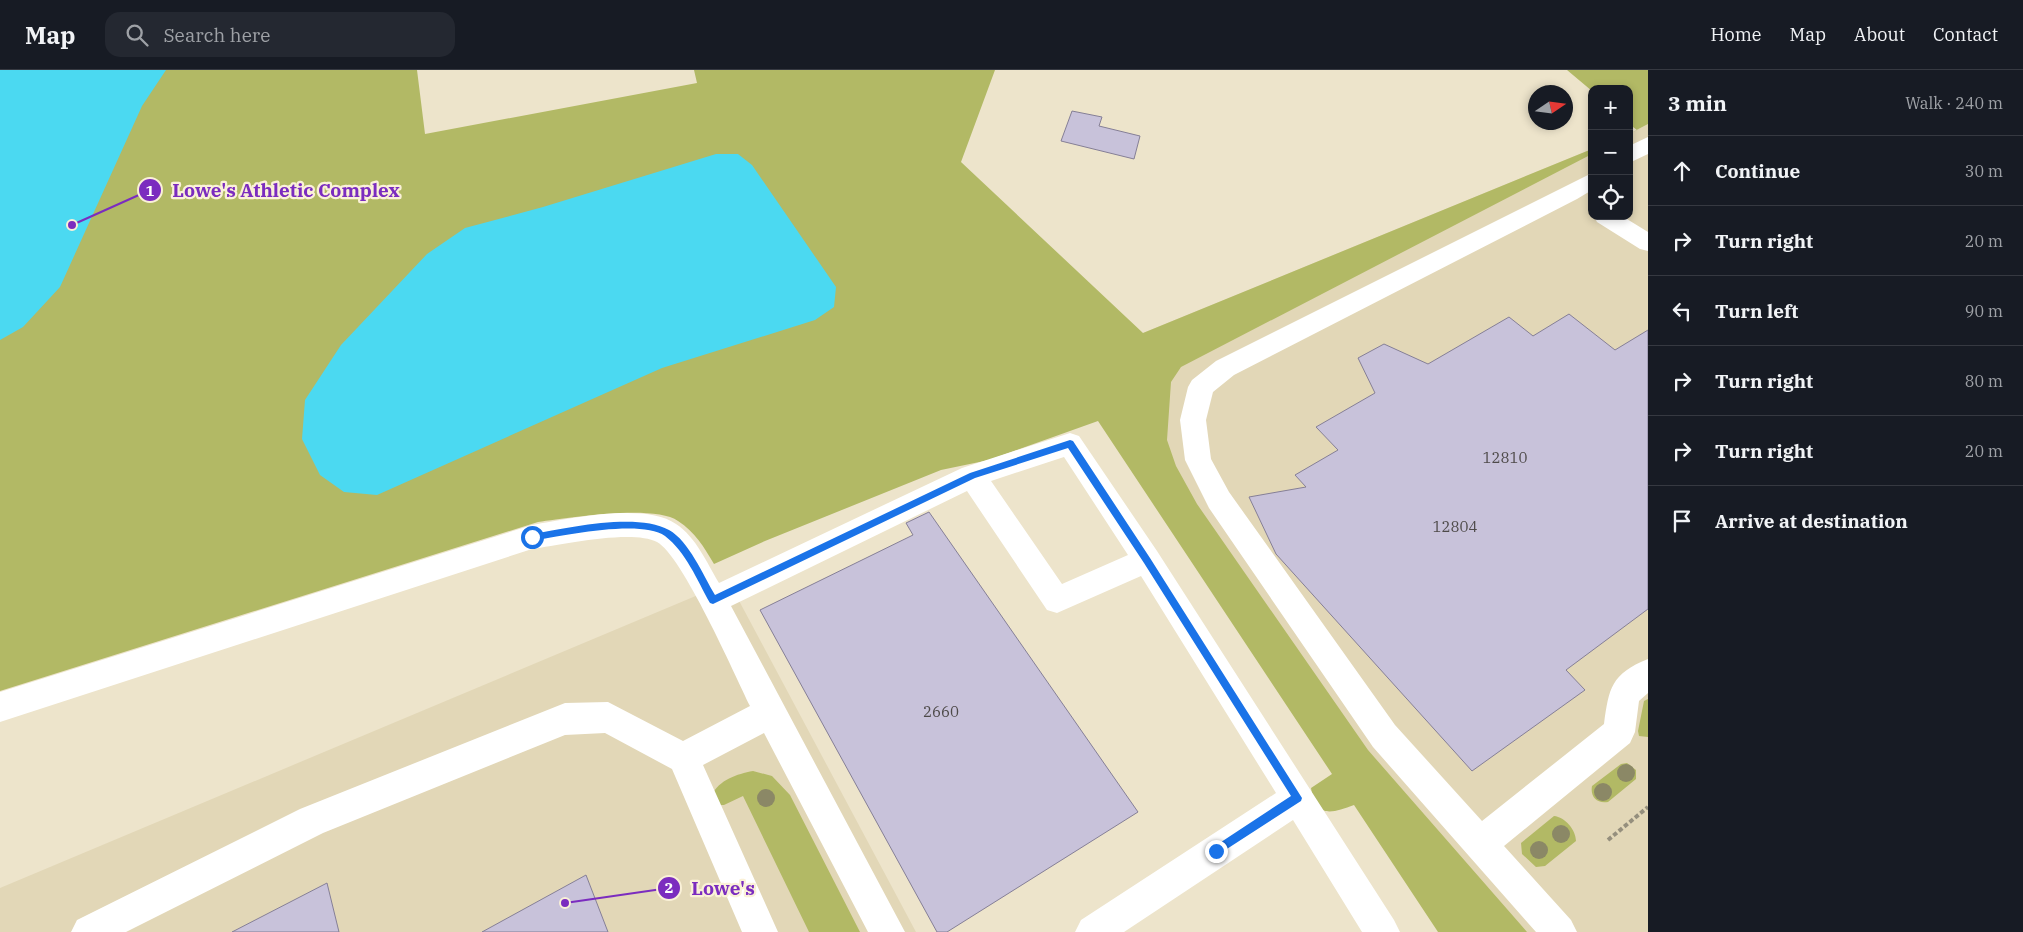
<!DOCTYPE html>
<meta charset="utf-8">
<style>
body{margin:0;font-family:"IBM Plex Serif",serif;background:#242831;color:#f1f3f6}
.controls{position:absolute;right:15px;top:15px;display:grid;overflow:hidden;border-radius:10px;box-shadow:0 2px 8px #0003}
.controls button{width:45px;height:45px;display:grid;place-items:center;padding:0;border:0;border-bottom:1px solid #363941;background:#171b24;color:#f1f3f6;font:25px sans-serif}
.compass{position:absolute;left:1528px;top:15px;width:45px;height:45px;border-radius:50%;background:#171b24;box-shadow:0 2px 8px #0003;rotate:77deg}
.stop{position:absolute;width:15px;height:15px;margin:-11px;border:4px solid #1a73e8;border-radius:50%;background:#fff}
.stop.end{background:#1a73e8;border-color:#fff;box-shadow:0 1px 5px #0008}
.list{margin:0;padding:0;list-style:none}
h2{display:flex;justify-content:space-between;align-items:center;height:65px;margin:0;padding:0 20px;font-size:21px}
h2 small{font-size:16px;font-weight:400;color:#9ea1a6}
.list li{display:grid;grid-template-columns:32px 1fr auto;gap:15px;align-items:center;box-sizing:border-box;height:70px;padding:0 20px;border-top:1px solid #363941}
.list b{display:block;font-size:19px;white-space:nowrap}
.list em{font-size:16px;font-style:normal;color:#9ea1a6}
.icon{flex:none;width:28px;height:28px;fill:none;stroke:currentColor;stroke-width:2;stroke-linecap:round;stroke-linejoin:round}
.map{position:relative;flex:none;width:1648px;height:862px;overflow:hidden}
header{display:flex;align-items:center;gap:30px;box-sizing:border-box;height:70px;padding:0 25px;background:#171b24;border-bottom:1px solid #363941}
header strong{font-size:24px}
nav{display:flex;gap:28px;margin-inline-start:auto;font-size:18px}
.search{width:350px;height:45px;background:#242831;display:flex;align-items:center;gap:12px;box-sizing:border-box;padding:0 18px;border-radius:15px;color:#9ea1a6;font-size:19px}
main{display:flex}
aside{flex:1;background:#171b24}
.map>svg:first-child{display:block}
</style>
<header>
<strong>Map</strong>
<div class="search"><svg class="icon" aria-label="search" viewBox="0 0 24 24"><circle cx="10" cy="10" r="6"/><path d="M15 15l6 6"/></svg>Search here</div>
<nav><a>Home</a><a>Map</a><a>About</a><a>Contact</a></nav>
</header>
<main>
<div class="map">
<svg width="1648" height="862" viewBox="0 0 1648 862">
<rect width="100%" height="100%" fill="#ede4cb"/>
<!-- built -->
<path fill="#e2d7b7" d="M1648,54V862H1465L1136,366L1143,263L1592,79V146H1629V64Z
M729,512L916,862H0V818Z"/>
<!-- green -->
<path fill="#b2b965" d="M0,0H417L425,64L697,13L694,0H995L961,92L1143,263L1592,79V84L1181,297L1171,312L1167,370L1176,396L1197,434L1368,680L1527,862H1438L1354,735C1332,743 1316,749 1311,718L1332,704L1098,351L989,390L941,400L765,471L714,494C704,477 695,462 678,451C654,434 567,448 538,452L0,621Z
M1567,0H1648V54L1629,64L1637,60L1629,54V19H1592V21Z
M1648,629V667L1639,666L1638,661L1644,631Z
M1627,693L1636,700V709L1608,732C1597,734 1590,727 1592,716L1621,694Z
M753,701L772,706L790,725L860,862H809L743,726L724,735H719L712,725C719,710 737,704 753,701Z
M1554,746C1565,747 1576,760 1576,771L1545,796L1536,797L1522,784L1521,773Z"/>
<!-- water -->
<path fill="#4bd9f1" d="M0,0H166L142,36L60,217L23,257L0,270Z
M716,84H738L752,95L836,217L834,237L815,250L662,298L377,425L344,422L320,405L302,369L305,330L341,275L427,184L465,158L543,137Z"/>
<!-- building -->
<path fill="#c8c2da" stroke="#857f96" d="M1072,41L1102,47L1099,56L1140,66L1134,89L1061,71Z
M1569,244L1615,280L1648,260V539L1566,600L1585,620L1472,701L1276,484L1249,427L1306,417L1295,405L1338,380L1316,357L1375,323L1358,288L1384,274L1428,294L1509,247L1533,266Z
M929,442L1138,742L947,862H937L760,540L913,465L906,453Z
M586,805L608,862H482Z
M327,813L339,862H232Z"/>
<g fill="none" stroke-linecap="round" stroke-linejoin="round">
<!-- path -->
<path stroke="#958f7d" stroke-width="4" stroke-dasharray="4.5 2.5" stroke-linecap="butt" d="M1608,770L1648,737"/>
<!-- minor -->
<path fill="#fff" fill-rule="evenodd" d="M1648,67V84L1629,93V76Z
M1592,103V120L1577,129L1234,305L1213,322L1206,350L1211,389L1229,422L1395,655L1482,751L1604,654C1609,618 1611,604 1648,589V623L1639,631L1635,662L1630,673L1504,776L1571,850L1577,862H1536L1373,677L1209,438L1185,390L1180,350L1188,317L1192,310L1216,291Z
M1594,146H1622L1648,162V181L1640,179L1597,152Z
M1070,363L1079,366L1157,481L1394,850L1400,862H1362L1293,750L1124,862H1075L1081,850L1276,723L1141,506L1057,543L1047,540L967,421L731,536L905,862H868L764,663L703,695L778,862H742L672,699L605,663L565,665L323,763L126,862H71L77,850L300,739L565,633L608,632L683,671L750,636C735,605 682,485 657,472C632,459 560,475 532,479L0,652V622L532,455C568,449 645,432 676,454C696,467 707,493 719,513L962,398ZM1064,387L1128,485L1062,514L991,411Z"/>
</g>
<!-- trees -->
<g fill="#8b8866">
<circle cx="1626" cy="703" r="9"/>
<circle cx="1603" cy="722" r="9"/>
<circle cx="766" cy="728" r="9"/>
<circle cx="1561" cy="764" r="9"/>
<circle cx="1539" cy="780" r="9"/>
</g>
<!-- route -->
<path fill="#1a73e8" d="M1070,370L1073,371L1150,488L1302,728L1301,731L1216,786L1211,781L1212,778L1291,726L1144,493L1068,378L975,408L713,534L710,533C697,510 686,482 665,466C641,449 561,466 532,471L528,467L532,464C567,458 637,442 669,460C689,471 703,505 715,525L970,403Z"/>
<g text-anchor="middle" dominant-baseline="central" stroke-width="4.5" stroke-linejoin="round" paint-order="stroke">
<!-- number labels -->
<g font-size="15" fill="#4e4a49">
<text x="1505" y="387">12810</text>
<text x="1455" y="456">12804</text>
<text x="941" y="641">2660</text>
</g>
</g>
<!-- callouts -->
<path fill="none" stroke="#7b2cbf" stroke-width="2" d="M72 155L150 120M565 833L669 818"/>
<g fill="#7b2cbf" stroke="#faf1d8" stroke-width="2">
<circle cx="72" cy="155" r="5"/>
<circle cx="565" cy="833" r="5"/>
<circle cx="150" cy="120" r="12"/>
<circle cx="669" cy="818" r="12"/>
</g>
<g font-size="15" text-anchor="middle" font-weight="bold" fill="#fff">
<text x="150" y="126">1</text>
<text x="669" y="823">2</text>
</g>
<g font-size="19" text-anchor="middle" font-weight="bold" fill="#7b2cbf" stroke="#faf1d8" stroke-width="4.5" stroke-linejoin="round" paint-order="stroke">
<text x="286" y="127">Lowe's Athletic Complex</text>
<text x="723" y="825">Lowe's</text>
</g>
</svg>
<div class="controls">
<button>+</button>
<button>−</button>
<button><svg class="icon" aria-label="locate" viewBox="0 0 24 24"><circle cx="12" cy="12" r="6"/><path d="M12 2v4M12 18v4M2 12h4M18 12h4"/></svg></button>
</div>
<svg class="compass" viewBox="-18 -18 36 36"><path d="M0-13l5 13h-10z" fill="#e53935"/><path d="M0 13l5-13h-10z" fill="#9ea1a6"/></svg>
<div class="stop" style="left:532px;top:467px"></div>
<div class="stop end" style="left:1216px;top:781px"></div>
</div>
<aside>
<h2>3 min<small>Walk · 240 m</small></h2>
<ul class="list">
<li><svg class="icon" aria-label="ahead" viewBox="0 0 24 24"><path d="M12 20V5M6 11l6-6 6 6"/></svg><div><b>Continue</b></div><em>30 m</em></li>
<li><svg class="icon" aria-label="right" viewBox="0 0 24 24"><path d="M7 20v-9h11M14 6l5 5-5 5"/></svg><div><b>Turn right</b></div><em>20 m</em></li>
<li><svg class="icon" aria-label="left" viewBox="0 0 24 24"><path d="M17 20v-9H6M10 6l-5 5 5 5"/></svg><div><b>Turn left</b></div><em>90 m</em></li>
<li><svg class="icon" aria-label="right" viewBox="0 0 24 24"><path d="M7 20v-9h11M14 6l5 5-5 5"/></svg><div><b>Turn right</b></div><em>80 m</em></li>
<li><svg class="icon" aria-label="right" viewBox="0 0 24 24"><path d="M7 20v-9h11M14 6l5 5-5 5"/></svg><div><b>Turn right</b></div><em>20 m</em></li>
<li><svg class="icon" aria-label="arrive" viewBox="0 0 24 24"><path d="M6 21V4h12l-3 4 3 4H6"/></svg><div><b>Arrive at destination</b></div></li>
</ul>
</aside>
</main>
